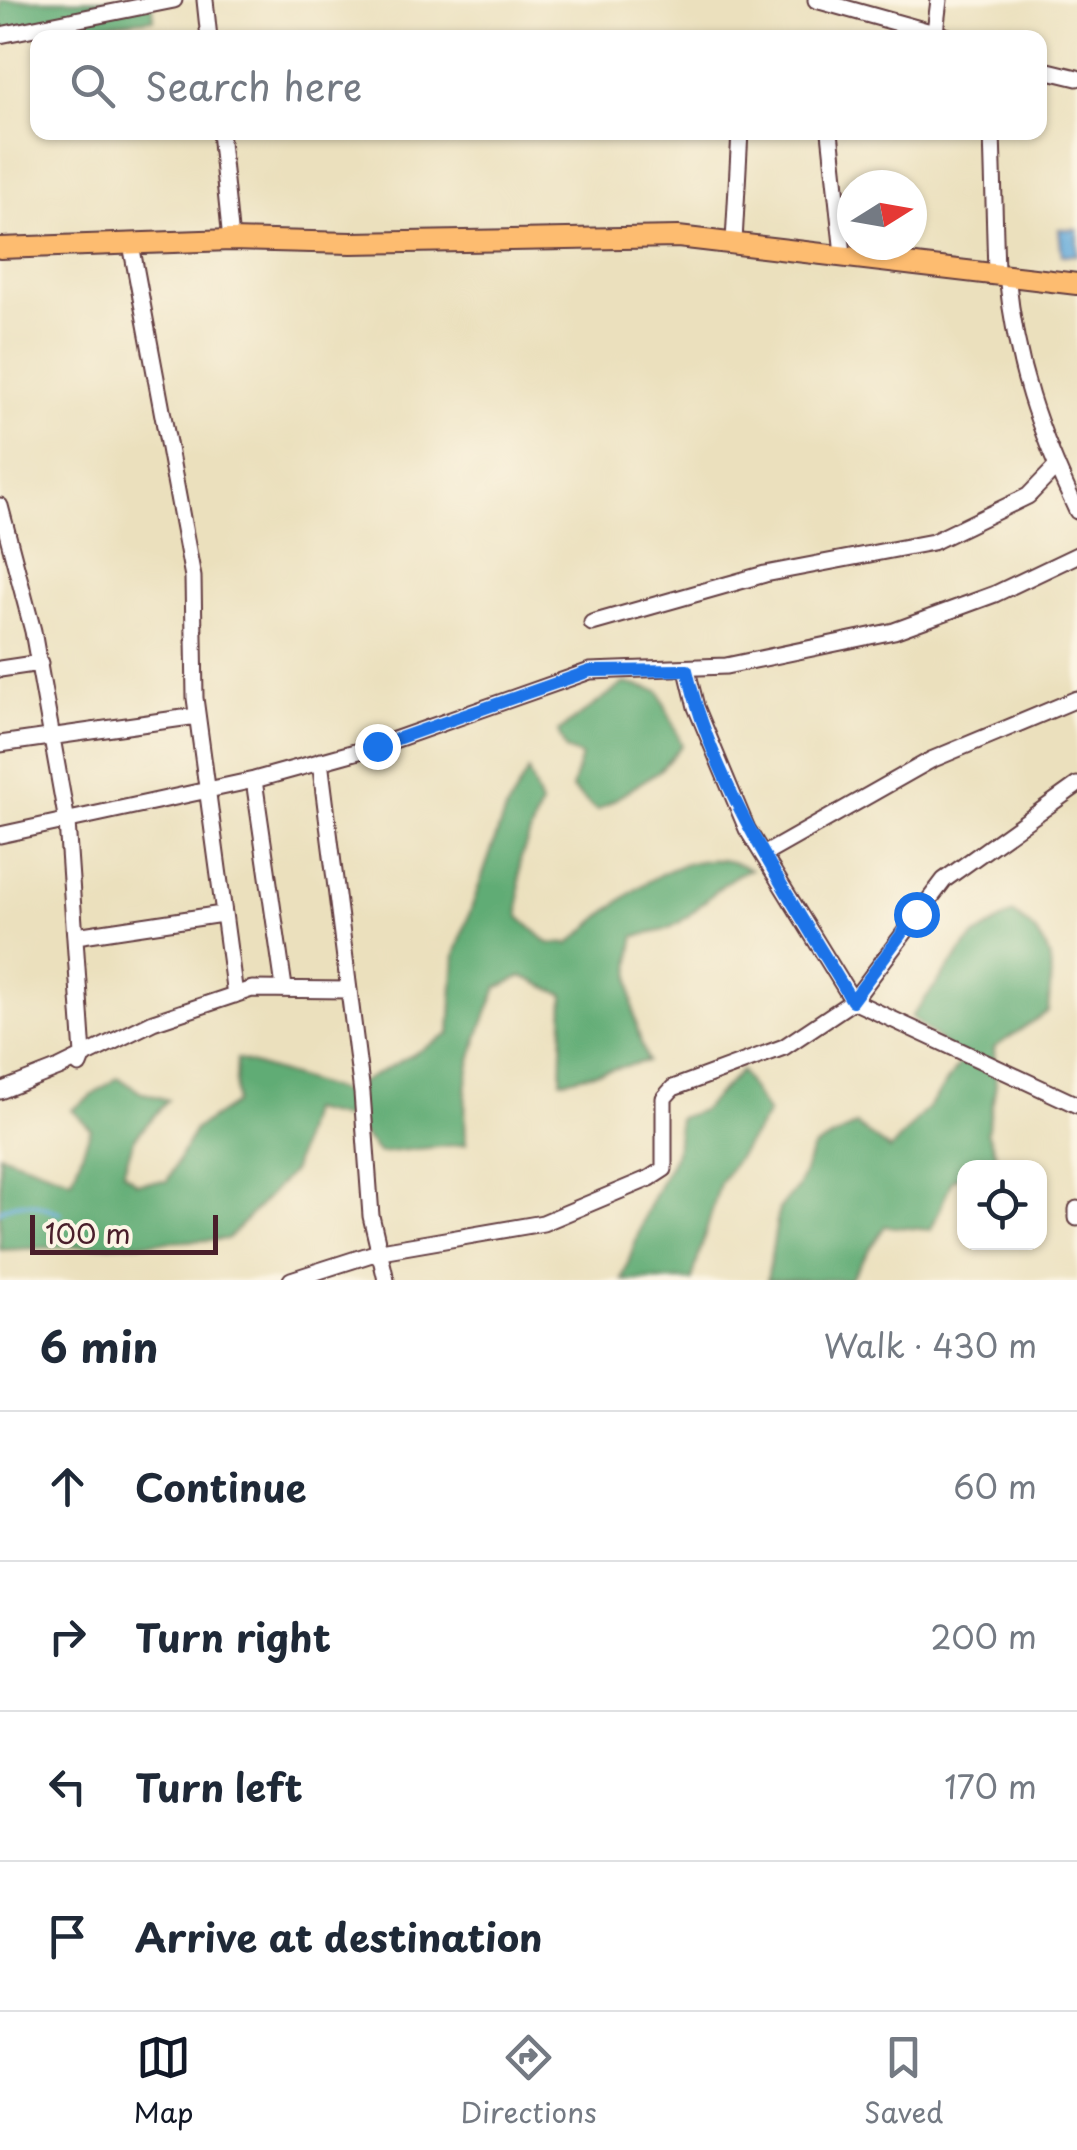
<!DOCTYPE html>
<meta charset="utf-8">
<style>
body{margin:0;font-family:"Playpen Sans",sans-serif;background:#f6f6f7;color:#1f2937}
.controls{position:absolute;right:30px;bottom:30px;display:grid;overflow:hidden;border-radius:20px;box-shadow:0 2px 8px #0004}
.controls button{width:90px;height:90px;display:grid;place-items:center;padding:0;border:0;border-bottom:2px solid #e0e1e3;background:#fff;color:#1f2937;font:50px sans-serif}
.compass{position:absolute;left:837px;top:170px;width:90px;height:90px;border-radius:50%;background:#fff;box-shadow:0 2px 8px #0004;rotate:79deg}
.scale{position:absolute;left:30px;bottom:25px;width:188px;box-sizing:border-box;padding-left:10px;border:5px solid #4a1f2b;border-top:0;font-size:28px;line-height:35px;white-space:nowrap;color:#4a1f2b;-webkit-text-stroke:8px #fcf5e5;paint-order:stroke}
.stop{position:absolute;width:30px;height:30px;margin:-22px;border:8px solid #1a73e8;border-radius:50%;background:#fff}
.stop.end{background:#1a73e8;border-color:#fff;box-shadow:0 2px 10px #0008}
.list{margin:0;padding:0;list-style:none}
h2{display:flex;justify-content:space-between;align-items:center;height:130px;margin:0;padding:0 40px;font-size:42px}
h2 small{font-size:32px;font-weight:400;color:#747a83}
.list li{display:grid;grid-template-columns:65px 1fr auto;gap:30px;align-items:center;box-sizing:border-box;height:150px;padding:0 40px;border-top:2px solid #e0e1e3}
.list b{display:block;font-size:38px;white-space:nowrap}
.list em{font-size:32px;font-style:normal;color:#747a83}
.icon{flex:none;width:55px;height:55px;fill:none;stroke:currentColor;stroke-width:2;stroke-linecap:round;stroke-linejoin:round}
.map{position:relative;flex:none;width:1077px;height:1280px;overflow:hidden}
.search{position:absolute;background:#fff;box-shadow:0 2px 8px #0004;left:30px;right:30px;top:30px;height:110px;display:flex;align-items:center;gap:25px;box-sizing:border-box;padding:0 35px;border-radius:20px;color:#747a83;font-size:38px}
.sheet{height:730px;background:#fff}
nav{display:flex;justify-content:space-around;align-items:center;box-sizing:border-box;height:140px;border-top:2px solid #e0e1e3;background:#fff;font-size:28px;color:#747a83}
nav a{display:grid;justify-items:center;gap:5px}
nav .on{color:#111827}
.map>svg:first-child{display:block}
</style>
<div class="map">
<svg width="1077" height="1280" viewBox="0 0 1077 1280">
<rect width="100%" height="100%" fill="#fcf5e5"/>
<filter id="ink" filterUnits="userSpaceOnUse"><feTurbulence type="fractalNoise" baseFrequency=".01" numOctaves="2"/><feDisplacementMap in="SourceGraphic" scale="20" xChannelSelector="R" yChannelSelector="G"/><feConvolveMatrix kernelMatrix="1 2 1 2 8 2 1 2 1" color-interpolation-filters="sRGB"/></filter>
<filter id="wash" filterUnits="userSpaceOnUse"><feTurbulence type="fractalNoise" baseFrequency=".0048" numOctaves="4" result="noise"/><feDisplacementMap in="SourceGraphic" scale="40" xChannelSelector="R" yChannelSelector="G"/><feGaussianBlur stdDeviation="2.25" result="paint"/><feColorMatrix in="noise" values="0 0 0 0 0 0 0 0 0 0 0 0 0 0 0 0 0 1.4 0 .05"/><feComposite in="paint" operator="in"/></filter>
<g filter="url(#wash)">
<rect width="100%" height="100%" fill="#ebe0bd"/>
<!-- forest -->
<path fill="#60ac75" stroke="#556650" stroke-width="2.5" d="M0,0H152L154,19L0,37Z
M624,683L659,691L682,745L660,770L597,811L572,789L581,756L566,750L558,732Z
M528,771L541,805L520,860L519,917L548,943L569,944C615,905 686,834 750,869C717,880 699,915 667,929C657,933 645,934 635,936C625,975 633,1023 647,1061L561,1081L564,995L522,976L497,988C471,1054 462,1071 466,1144L379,1153L349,1119L309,1110L293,1170L228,1239L0,1250V1154L72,1180L91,1129L72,1110L118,1077L140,1092L168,1100L134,1139L123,1172L137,1183L167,1181L195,1129L235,1103L237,1059L343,1092L450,1034L455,955L504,814Z
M1013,913C1056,944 1053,961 1048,1011L994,1048L996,1084L987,1132L997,1156L976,1167L964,1168V1174L952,1180L931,1230L885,1226L849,1280H767L779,1209L798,1187L813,1148L856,1125L890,1150L932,1103L962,1060L911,1017L972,938Z
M741,1071L768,1114L720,1183L692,1280H622L646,1212L676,1152L679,1118L702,1110Z"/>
<!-- water -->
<path fill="#62a9d9" stroke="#566482" stroke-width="2.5" d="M1059,229H1077V255H1062Z"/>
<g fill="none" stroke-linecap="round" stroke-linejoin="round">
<!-- stream -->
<path stroke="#62a9d9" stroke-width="4" d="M0,1211C19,1197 40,1205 61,1213"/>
</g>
</g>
<g filter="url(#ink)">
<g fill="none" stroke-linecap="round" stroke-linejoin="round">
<defs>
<path id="minor" d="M205,0L209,38
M816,0L952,38
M935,32L939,0
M0,35L174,0
M1040,69L1077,78
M220,132L231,240
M830,132L843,254
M992,132L996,273
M734,241L740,132
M131,244L193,577L195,698L235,995
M1007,275C1016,366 1038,428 1077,511
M0,506L33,631L67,822L83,1055L79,1065
M592,623L765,574L933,542L1028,496L1057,466
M0,669L40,663
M687,670L696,707L747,829L853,1001L1077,1105
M0,744L197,716
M320,761L362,1093L371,1216L386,1280
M254,780L284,987
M0,835L254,780L377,746L590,671L726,666L894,631L995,594L1077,555
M765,854L931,760L1077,699
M76,936L222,914
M0,1091L59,1068L153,1022L252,989L349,990
M1077,1209V1218
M291,1280L381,1251L543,1223L650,1178L664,1169V1098L673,1088L784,1047L853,1001L944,880L1077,785"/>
<path id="major" d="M0,248L231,240L351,243L678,237L1077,284"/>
</defs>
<!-- minor casing -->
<use href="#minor" stroke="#623c41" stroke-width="19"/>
<!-- major casing -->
<use href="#major" stroke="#623c41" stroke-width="24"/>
<!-- minor -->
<use href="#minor" stroke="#fff" stroke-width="15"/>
<!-- major -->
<use href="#major" stroke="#fdbc70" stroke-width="20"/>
</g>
</g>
<g fill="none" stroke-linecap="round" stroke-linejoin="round" filter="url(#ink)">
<!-- route -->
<path stroke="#1a73e8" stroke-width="12" d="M377,746L590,671L687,670C715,791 790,896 852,1001L916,914"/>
</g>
</svg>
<div class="controls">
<button><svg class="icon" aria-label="locate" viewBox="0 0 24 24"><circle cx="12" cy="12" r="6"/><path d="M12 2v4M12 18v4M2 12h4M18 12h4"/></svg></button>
</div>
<svg class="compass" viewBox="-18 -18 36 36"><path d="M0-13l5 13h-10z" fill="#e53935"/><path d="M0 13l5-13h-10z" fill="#747a83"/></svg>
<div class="scale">100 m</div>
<div class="stop" style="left:916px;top:914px"></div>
<div class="stop end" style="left:377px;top:746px"></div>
<div class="search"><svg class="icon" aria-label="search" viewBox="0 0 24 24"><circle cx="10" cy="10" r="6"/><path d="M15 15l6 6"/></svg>Search here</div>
</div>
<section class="sheet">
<h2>6 min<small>Walk · 430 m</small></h2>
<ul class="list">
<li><svg class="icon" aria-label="ahead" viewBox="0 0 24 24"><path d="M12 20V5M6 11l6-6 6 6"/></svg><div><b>Continue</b></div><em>60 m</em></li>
<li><svg class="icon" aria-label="right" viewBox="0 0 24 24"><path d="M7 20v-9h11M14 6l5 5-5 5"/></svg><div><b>Turn right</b></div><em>200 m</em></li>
<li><svg class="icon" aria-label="left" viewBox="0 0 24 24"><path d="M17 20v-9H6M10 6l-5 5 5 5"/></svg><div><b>Turn left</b></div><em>170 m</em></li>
<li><svg class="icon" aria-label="arrive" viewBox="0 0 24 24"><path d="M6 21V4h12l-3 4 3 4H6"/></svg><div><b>Arrive at destination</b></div></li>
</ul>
</section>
<nav>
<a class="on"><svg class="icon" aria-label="map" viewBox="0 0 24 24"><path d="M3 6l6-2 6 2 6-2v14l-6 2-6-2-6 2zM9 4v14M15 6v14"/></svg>Map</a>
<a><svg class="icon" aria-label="directions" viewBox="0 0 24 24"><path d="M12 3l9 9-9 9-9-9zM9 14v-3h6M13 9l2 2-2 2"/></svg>Directions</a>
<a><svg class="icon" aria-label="saved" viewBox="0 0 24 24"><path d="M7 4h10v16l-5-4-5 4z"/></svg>Saved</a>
</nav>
